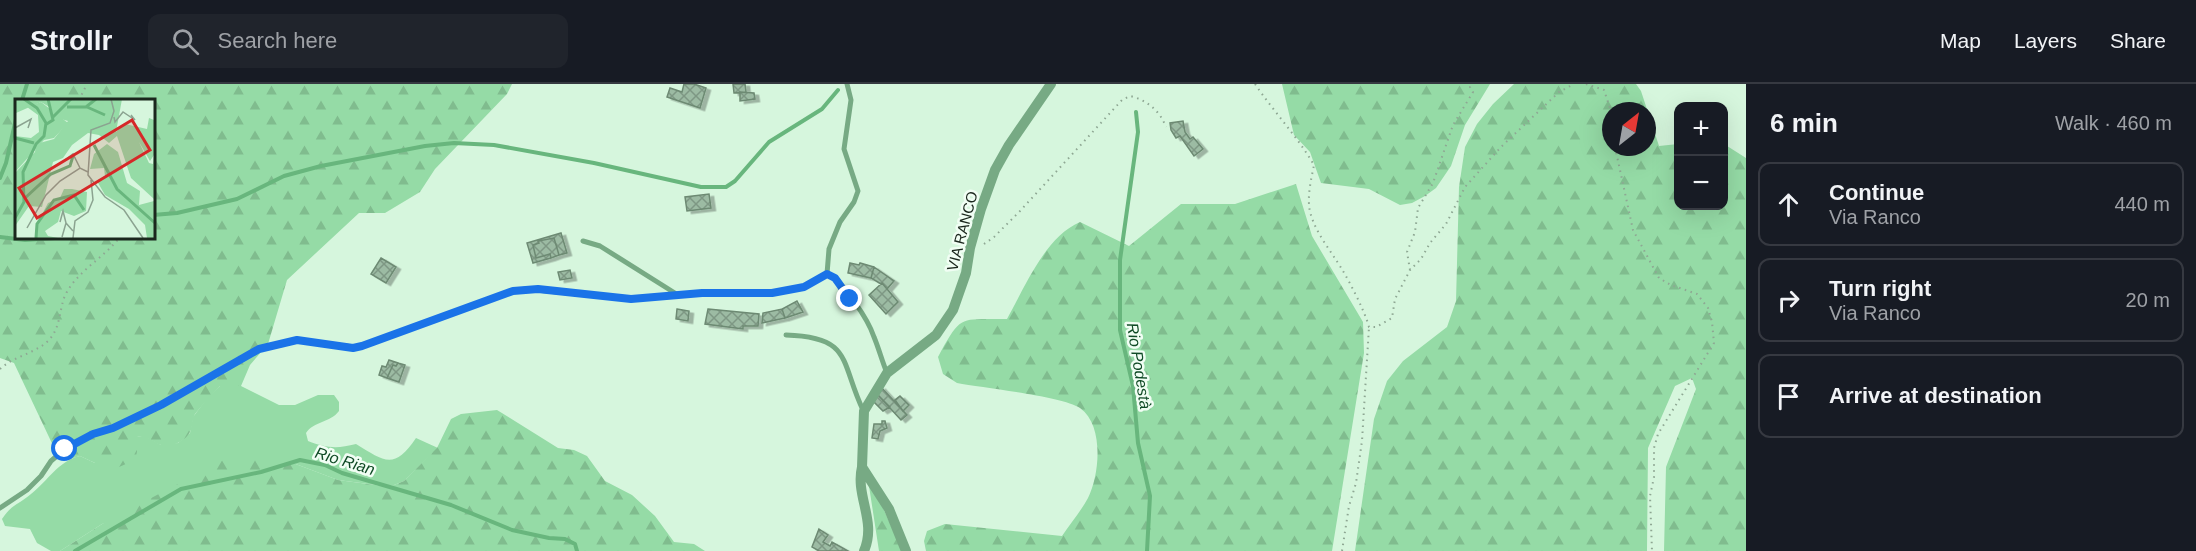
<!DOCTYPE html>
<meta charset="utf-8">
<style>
body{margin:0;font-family:Helvetica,sans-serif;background:#20242c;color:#f1f3f6}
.controls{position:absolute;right:18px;top:18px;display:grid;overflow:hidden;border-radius:12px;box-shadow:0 6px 24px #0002}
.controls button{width:54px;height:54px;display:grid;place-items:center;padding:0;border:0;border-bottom:2px solid #363941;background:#171b24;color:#f1f3f6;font:30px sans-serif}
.compass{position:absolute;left:1602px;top:18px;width:54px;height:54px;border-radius:50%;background:#171b24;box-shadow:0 6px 24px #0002;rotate:31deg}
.stop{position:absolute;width:18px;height:18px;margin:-14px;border:4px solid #1a73e8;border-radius:50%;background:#fff}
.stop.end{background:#1a73e8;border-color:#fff;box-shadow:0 2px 6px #0008}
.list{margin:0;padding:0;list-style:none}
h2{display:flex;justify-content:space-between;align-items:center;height:78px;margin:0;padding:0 24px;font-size:26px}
h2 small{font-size:20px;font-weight:400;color:#9ea1a6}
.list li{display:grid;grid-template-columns:39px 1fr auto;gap:18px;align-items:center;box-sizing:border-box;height:84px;margin:0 12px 12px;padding:0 12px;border:2px solid #363941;border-radius:12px}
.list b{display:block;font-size:22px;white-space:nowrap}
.list p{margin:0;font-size:20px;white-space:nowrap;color:#9ea1a6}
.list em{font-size:20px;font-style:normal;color:#9ea1a6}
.icon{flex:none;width:33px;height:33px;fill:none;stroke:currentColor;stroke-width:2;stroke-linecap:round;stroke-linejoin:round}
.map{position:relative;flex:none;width:1746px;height:467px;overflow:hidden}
header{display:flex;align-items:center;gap:36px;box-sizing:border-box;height:84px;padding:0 30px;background:#171b24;border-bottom:2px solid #363941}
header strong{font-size:28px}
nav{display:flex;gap:33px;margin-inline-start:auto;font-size:21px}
.search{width:420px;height:54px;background:#20242c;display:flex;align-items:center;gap:15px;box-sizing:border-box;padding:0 21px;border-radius:12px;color:#9ea1a6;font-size:22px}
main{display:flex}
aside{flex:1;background:#171b24}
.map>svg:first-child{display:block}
</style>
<header>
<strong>Strollr</strong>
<div class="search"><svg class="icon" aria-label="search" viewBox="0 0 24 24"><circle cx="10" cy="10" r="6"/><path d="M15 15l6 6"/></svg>Search here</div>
<nav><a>Map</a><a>Layers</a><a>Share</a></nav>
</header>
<main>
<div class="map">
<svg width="1746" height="467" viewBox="0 0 1746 467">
<defs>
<pattern id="forest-firs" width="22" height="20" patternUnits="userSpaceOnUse" patternTransform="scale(1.5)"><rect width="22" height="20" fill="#95dba6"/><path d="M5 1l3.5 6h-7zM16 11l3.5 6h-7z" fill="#80bc8e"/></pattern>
<pattern id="building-cross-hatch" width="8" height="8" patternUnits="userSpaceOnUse" patternTransform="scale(1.5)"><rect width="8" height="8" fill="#9cbba3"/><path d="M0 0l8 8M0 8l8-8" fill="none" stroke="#7e9884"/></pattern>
<filter id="shadow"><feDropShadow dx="4.5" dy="2.5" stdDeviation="0" flood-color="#0004"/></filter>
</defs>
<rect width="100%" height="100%" fill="#d6f6dd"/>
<!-- grass -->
<path fill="#95dba6" d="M220,302H241L279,321H295L318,311H334L339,318V327C330,339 314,337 306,349L308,357C326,364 337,365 356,360C384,377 394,387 416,354L438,364L404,397L394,401L384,402L338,396L293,379L102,440L60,467H51L37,459L30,445L5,442L2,435C12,420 18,421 31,410C48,397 58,377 80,372L95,379L137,368V353L145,352L161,361L178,359L190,349L193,333L208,313Z"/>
<!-- forest -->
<path fill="url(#forest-firs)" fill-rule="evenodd" d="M0,0H512L507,10L435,85L420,108L385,129H359L287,196L268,260L250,281L241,302H220C211,311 203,320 195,330C192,336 193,342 190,348C187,355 174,362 167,362C154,362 151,351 137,353V368L135,376L119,383L95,379L80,372L73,374L57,370L14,279L0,274ZM16,16H153V153H16Z
M1282,0H1490L1465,41L1451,82L1436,104L1425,112L1412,119L1400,121L1369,105L1321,99L1310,68L1294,51Z
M1514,0H1636L1641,7L1659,62L1678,60V122H1724V60L1746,74V467H1664L1666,383L1696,305L1692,294L1675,302L1648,364L1647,467H1355L1374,335L1387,297L1403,277L1447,243L1456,217L1459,103L1465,63L1477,40L1493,20ZM1611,27H1647V63H1611Z
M1296,100L1312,152L1363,238L1364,269L1332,467H926L924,457L927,447L945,440L1062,452C1070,440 1081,427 1088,414C1100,390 1104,341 1080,324C1062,312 983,304 957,299L943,290L938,273C962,229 959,236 1007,235C1025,203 1045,153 1080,138L1129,162L1181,120H1235Z
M497,326L558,364L574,366L587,372L605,397L632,411L655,432L674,458L694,460L705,467H60L102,440L227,374L293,379L338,396L383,402L394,401L404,397L437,364L451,335L461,330Z
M873,401L902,467H879L869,402Z"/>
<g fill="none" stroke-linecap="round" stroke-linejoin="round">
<!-- stream -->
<path stroke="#68b67d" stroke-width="4" d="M22,16L27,0
M1136,28L1138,48L1120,176V246L1133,302L1138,359L1150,412L1147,467
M0,94L6,79L16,35
M153,131L177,129L237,115L284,92L321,82L425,62L454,59L494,61L594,79L701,103H726L735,97L769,58L822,25L838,6
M0,153L25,156L69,153
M75,467L181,405L261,388L300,376L325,381L342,389L451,421L512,446L549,454L565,455L575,460L577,467"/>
</g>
<!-- building -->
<path fill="url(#building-cross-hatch)" stroke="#6d8a73" stroke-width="1.5" filter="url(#shadow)" d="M684,0H694L706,4L700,24L667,13L670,4L682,8Z
M733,0H745L746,8L734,9Z
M740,8L754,9L755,15L740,17Z
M1183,37L1185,48L1190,55L1193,53L1203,65L1194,72L1180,52L1176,54L1171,46L1170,39Z
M709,110L711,124L687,127L685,113Z
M561,149L567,169L559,171L554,154L538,157L539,159L533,161L536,174L550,170L551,174L533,179L527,159Z
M554,154L559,171L551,174L550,170L536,174L533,161L539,159L538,157Z
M381,174L396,183L386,199L371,190Z
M850,179L859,181L860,179L874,183L871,194L848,189Z
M874,183L894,197L887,205L882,199L881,200L871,194Z
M570,186L572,194L560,196L558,188Z
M882,199L898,218L886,230L869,211Z
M797,217L803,228L785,234L782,225Z
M677,225L689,227L688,237L676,235Z
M708,225L759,230L758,242H743V245L705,240Z
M782,225L785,234L762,239L763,229Z
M389,276L398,279L396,282L393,281L387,294L379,291L382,282L386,283Z
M398,279L405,281L399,298L387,294L393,281L396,282Z
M881,303L907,331L901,336L878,311Z
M878,311L890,323L883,327L874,318Z
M900,312L909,321L903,327L895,316Z
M882,337H885L887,344L880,347L878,355L872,354L874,340H882Z
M819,445L828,451L823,458L830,462L832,458L848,467H819L812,463Z"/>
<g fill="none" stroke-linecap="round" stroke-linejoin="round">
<!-- path -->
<path stroke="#8ea793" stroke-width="2" stroke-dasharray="1.5 4.5" stroke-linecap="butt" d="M1255,0C1274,28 1297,52 1314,81C1311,96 1306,116 1311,131C1316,148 1327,162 1336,176C1346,190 1365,227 1369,243H1376L1392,234L1395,215L1410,186L1421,175L1430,159L1446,140L1465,103L1501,63L1559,8L1574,0
M1586,0L1604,6L1611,27
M79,16L87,0
M1615,63L1633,146L1659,194L1671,201L1697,210L1708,224L1712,238L1714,259L1658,350L1654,364V393L1650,412L1652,467
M984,160L994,153L1020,127L1122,16L1130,12C1147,16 1160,27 1166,43
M1410,186L1407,168L1415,148L1418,124L1433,99L1453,41L1473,8L1470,3L1472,0
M0,285C14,272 34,270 48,257C60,245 59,229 64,214C74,189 104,174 120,153
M1342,467L1349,422L1356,399L1362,357L1369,243"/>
<!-- service -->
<path stroke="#77aa84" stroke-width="5" d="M583,157L600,162L678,211
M827,190L829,165L840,138L854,118L858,107L844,65L851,16L847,0
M786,251C853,253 840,278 863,326
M0,424L27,406L41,392L51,377L65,365L93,350L113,344L161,321L259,265L298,256L353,263L362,262L513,207L526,205L631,215L702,209H772L804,203L827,190C844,199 868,235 874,253C879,265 882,277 887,289"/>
<!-- minor -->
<path stroke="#77aa84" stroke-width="10" d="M862,383C855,412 877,437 864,467
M906,467L889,425L862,383L864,327L887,289L936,251L953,226L966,189L970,164L981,125L995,86L1009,61L1051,0"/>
</g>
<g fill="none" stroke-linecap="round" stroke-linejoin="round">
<!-- route -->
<path stroke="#1a73e8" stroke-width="8" d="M65,365L93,350L113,344L161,321L259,265L297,256L353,264L362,262L513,207L538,205L631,215L702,209H772L804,203L827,190L835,194L850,215"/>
</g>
<g text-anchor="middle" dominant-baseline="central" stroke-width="5" stroke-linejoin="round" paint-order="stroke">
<!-- street labels -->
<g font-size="15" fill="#1b271d" stroke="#f1fef4">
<text transform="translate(962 147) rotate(-75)">VIA RANCO</text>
</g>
<!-- water labels -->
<g font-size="16" font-style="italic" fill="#104b26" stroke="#f1fef4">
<text transform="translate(1139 282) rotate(81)">Rio Podestà</text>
<text transform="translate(345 377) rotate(17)">Rio Rian</text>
</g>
</g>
<!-- overview -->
<g transform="translate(15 15)">
<rect width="140" height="140" fill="#d6f6dd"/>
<path d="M26,3L53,24L39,39L29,41L0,73V37L16,39L24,33L23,16L12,8Z" fill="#95dba6"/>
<path d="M0,0H107L101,33L110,25L132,30L134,19L139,21V56L135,62L124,43L134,64L138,65L139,58V100L116,79L102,37L94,44L84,36L73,34L57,46L48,59L38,63L27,108L14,107L0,127V74L20,53L21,45L39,40L53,22L39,18L36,9L26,3L1,14ZM92,45L103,53L112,84L125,92L124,106L139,102V139H132L130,126L114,110L90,96L82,82L90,77L89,69L75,70L79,55ZM57,90L72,93L71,112L59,117L46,112L43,123L30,132L33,137L43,139H21L22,125L33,104L45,99L49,90Z" fill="#95dba6"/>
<path fill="none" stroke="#68b67d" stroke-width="3" d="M52,8H71L81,0M72,8L90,16M38,18L56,0M30,26L38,21L33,0M0,39L19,44M79,46L102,90L140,124M10,99L36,75L55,67L58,57M0,119L9,103L8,73L21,45L29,37L31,24L22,9L9,0M21,139L22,125L39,101L59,96L69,111"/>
<path fill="none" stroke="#8ba390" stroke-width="1.5" d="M96,0L99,12L95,24L76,31L73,76L90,98L109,111L128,139M99,18L100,23L108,13L120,21L116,16M0,29L16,20L13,29M50,61L58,55L65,69M45,123L48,112L51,124M12,129L31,96L45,82L65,69L73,73M47,138L51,124L58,132M58,139L60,122L73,113L78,101L76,81"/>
<path fill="#d62828" fill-opacity="0.15" stroke="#d62828" stroke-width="3" d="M117,21L135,51L22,119L4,89Z"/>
<rect width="140" height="140" fill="none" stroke="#1b271d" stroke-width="3"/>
</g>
</svg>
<div class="controls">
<button>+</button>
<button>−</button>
</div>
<svg class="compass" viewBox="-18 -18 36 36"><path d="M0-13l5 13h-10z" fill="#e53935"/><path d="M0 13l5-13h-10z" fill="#9ea1a6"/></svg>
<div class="stop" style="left:65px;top:365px"></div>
<div class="stop end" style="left:850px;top:215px"></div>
</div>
<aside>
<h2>6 min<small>Walk · 460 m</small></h2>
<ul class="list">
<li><svg class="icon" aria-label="ahead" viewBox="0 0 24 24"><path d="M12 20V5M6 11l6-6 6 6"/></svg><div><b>Continue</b><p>Via Ranco</p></div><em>440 m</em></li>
<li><svg class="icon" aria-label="right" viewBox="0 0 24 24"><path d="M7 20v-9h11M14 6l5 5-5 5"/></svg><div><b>Turn right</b><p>Via Ranco</p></div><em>20 m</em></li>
<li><svg class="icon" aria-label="arrive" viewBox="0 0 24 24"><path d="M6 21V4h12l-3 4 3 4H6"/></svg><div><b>Arrive at destination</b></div></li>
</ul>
</aside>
</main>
